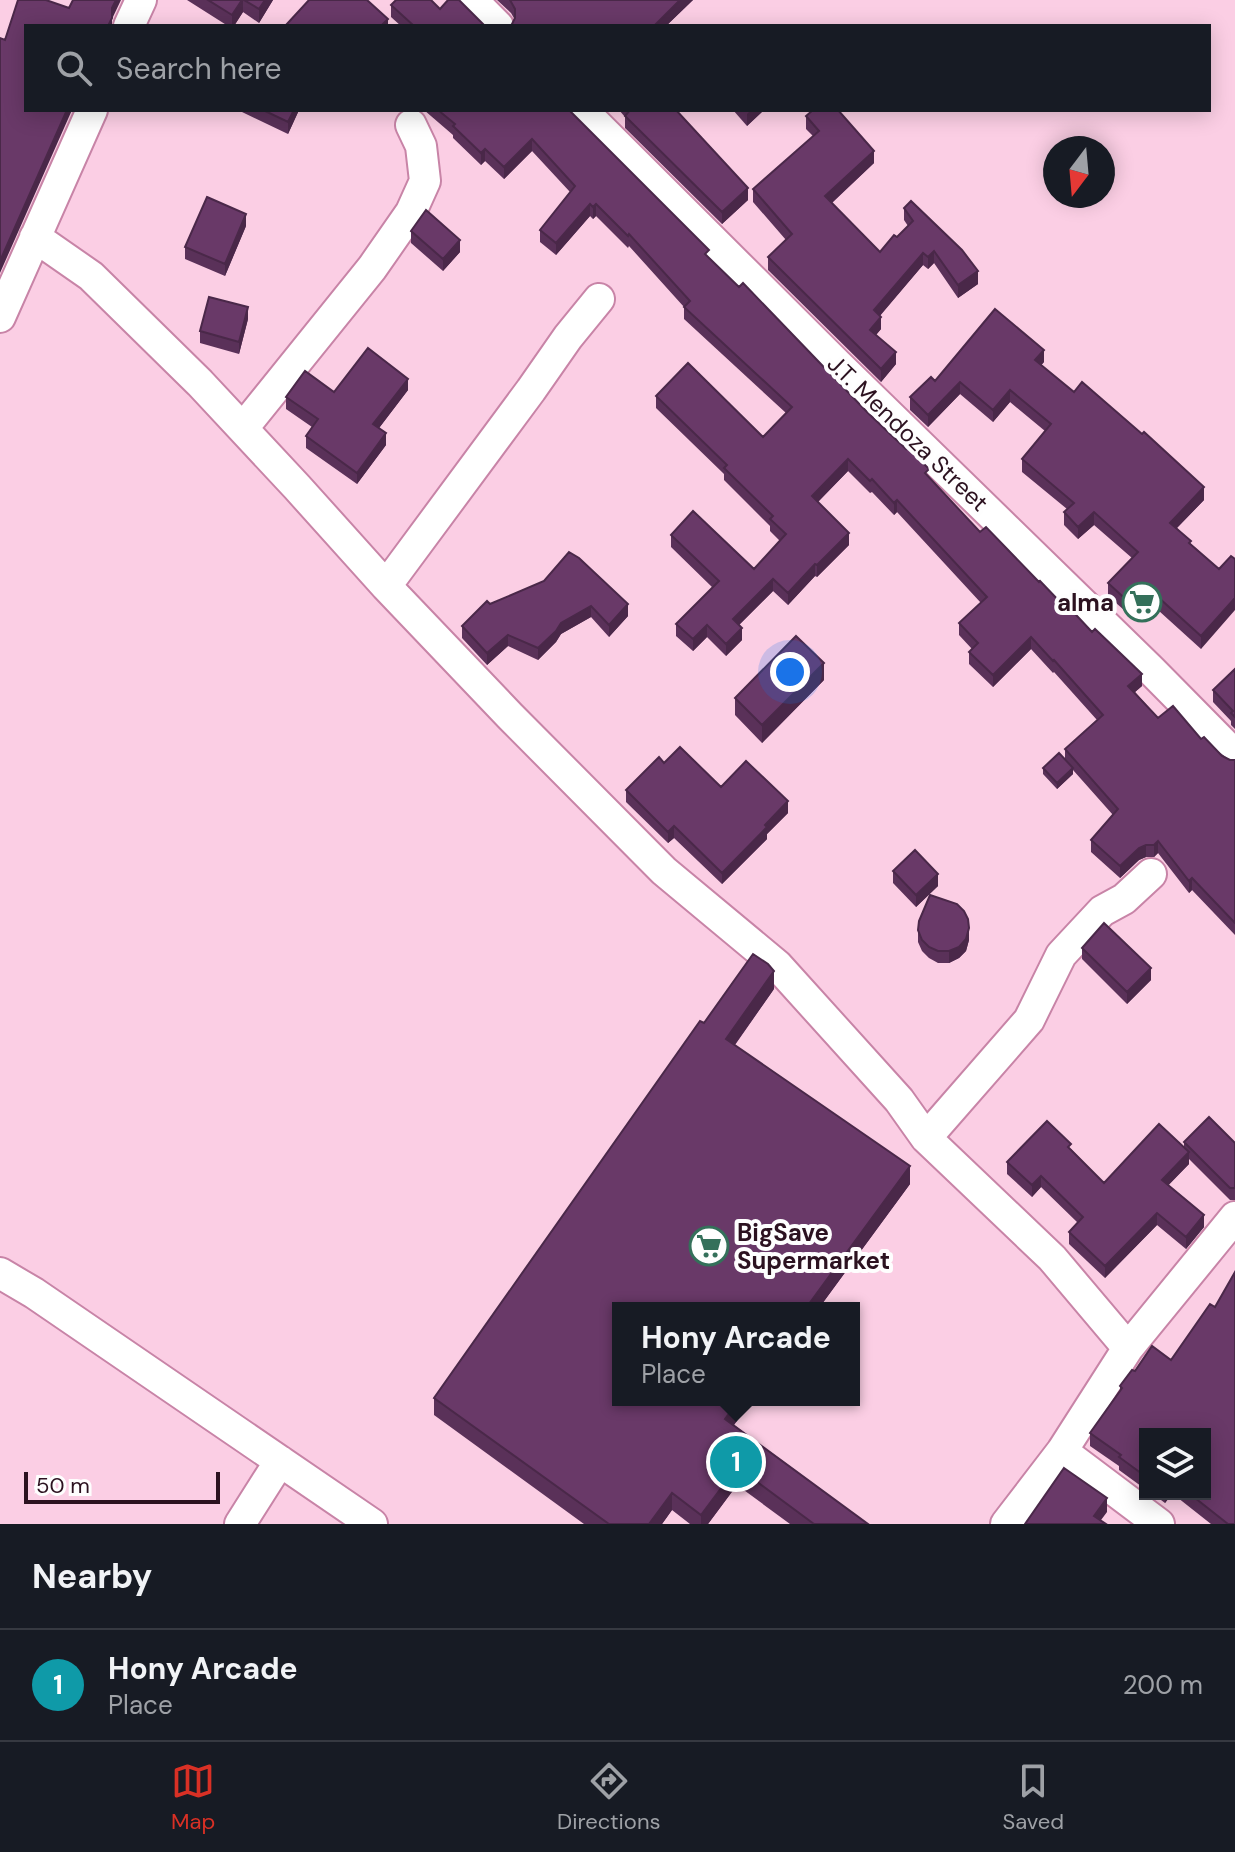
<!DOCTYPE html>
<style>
body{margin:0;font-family:"DM Sans",sans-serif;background:#20242c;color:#f1f3f6}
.controls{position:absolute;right:24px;bottom:24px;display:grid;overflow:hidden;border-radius:0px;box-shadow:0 4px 20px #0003}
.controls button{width:72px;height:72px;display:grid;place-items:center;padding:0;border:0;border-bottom:2px solid #363941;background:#171b24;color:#f1f3f6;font:40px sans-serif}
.compass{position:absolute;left:1043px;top:136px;width:72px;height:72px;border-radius:50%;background:#171b24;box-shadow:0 4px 20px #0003;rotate:196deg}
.scale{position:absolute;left:24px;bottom:20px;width:196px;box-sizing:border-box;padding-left:8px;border:4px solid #2c1220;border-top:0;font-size:22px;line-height:28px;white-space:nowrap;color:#2c1220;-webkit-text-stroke:6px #fefefe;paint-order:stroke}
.you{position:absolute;left:790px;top:672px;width:28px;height:28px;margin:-20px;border:6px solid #fff;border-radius:50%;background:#1a73e8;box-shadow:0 0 0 12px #1a73e833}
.badge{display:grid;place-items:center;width:52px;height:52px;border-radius:50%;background:#d93025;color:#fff;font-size:26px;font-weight:700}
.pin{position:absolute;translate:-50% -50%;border:4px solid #fff;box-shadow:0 2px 8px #0006}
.popup{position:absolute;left:612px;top:1302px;width:248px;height:104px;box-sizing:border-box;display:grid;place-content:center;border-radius:0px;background:#171b24;filter:drop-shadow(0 2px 6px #0005);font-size:26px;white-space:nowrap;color:#9ea1a6}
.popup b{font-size:30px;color:#f1f3f6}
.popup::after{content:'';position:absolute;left:50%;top:100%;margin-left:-16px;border:16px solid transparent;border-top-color:#171b24}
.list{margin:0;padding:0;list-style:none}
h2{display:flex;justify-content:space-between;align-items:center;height:104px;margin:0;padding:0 32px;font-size:34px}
h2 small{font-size:26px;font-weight:400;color:#9ea1a6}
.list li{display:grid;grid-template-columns:52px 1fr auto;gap:24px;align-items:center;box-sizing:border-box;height:112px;padding:0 32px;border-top:2px solid #363941}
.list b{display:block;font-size:30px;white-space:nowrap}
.list p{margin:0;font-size:26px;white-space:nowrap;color:#9ea1a6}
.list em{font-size:26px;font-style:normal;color:#9ea1a6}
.icon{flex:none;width:44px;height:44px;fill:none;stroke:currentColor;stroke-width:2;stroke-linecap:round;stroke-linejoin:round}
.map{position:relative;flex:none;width:1235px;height:1524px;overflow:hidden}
.search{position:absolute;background:#171b24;box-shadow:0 4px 20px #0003;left:24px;right:24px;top:24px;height:88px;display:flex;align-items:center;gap:20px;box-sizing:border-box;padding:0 28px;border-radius:0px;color:#9ea1a6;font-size:30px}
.sheet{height:216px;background:#171b24}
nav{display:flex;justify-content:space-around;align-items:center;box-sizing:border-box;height:112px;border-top:2px solid #363941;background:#171b24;font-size:22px;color:#9ea1a6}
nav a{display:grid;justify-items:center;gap:4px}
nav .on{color:#d93025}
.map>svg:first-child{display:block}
</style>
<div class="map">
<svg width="1235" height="1524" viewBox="0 0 1235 1524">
<rect width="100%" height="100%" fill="#fbcee4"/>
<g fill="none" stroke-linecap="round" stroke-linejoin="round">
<defs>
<path id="minor" d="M472,0L498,26
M129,26L141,0
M582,110L837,364L1151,670L1235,755
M35,237L91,276L200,383L297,487L386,586L510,716L664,871L777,965L899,1100L926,1138L1052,1258L1128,1348
M0,317L92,110
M243,428L372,268L411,212L425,181L421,146L411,125
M386,586L531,390L568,337L599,299
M926,1138L1029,1020L1061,955L1102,911L1124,899L1151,874
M0,1273L34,1293L372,1524
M1062,1451L1159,1524
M240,1524L280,1461
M1006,1524L1062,1451L1128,1348L1235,1217"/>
</defs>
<!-- minor casing -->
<use href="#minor" stroke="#c884a7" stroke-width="34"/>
<!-- minor -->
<use href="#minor" stroke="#fff" stroke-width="30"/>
</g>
<!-- wall -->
<path fill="#5a3159" d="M187,0H273L259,23L243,12L234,26H228Z
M497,0H693L666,26H511L515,20L511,13Z
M391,5L440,9L485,26H401L391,17Z
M242,110H299L288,134L242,112Z
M424,110H569L709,258L929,477L980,532L1039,582L1142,686L1135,692L1158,718L1201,739L1230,760H1235V935L1192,890L1189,893L1158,853L1154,857H1146L1139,860L1120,878L1091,852V840L1113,815L1073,770V774L1057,789L1043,774V768L1065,760V749L1097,720L1054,672L1053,673L1031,649L993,687L969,664V652L972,649L959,635V623L981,603L897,512L894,515L872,492L870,493L848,471L818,502L849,545L817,577L815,576L788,605L773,591L739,625L742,640L726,656L707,637L693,651L676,636V624L713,588L671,547V535L754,569L780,541L770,531V526L724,480V474L656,408V396L763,437L786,413L684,319V307L629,246L628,248L596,216L593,219L590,216L556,255L540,242V230L570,192L532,151L504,179L485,161L481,165L453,138V135Z
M619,110H676L748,200L722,224L625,128V117Z
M733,110H764L747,126Z
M806,116L874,163L832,203L880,252L908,226L904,220V208L978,284L958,298L934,263L928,269L923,265L880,315L881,329L876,335L896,364L881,382L768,270V257L786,240L753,202V189L813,136L806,129Z
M246,226L225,276L185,259V247Z
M411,231L460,252L443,271L411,243Z
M248,319L239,354L200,343V331Z
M1044,362L1041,365L1204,500L1177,528L1191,544L1219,569L1201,649L1148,601L1132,617L1108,596V583L1132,558L1094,525L1078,539L1064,525V512L1067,509L1022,472V459L1045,431L1010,402L993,422L960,394L928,427L910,410V397L935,381Z
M408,390L379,428L386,445L357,484L306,448V436L312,427L286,409V397L334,392Z
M544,581L628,616L609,637L591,617L561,634L556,642L538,660L508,646L487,665L462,638V626L490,604Z
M1235,669V729L1231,725V721L1213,702V690Z
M824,680L762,743L735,715V698Z
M664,763L788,813L767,834V839L722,884L674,838L668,843L626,802V790Z
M893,871L938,886L916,907L893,883Z
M918,930L969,940L966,951L959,958L949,963H938L929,958L922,951L918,942Z
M1082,948L1151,980L1127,1004L1082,959Z
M774,989L735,1045L910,1184L819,1308H618V1400H752L734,1425L868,1524H790L737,1485L708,1524H690L672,1510L662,1524H584L434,1415V1398L704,1023Z
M1184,1142L1235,1143V1200H1230L1189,1159V1164L1168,1185L1204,1227L1186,1249L1157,1225L1105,1278L1069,1244V1232L1078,1223L1041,1187L1032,1197L1007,1174V1162L1071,1149L1104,1183L1184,1146Z
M1120,1386L1235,1524H1211L1173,1494H1205L1145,1434V1489L1119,1470V1466L1090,1446V1433L1120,1391Z
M1153,1494H1172L1165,1503Z"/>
<!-- shaded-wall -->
<path fill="#4a2849" d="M116,0H121L112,19V26H108L112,8Z
M243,0V12L234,26H232V15Z
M265,0H273L259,23V9Z
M680,0H693L666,26H654Z
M388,19V26H381Z
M67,110H72L0,273V261Z
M294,110H299L288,134V122Z
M751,110H764L747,126V114Z
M532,139V151L504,179V167Z
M485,149V161L481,165V153Z
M874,151V163L825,209V196Z
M748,188V200L722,224V212Z
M590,204V216L556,255V243Z
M596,204V216L593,219V207Z
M246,214V226L225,276V264Z
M460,240V252L443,271V259Z
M934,251V263L928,269V257Z
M923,253V265L874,323V310Z
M978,271V284L958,298V285Z
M248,307V319L239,354V342Z
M881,317V329L870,342V330Z
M1044,350V362L1035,372V360Z
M896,352V364L881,382V369Z
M408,379V390L373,436V424Z
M960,382V394L928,427V415Z
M1010,390V402L993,422V410Z
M386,433V445L357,484V473Z
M848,459V471L812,508V496Z
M1204,487V500L1170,535V523Z
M897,500V512L894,515V503Z
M1094,512V525L1078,539V527Z
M849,533V545L817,577V565Z
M815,564V576L788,605V593Z
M773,579V591L733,631V619Z
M1148,588V601L1132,617V605Z
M1235,598V610L1201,649V636Z
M628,604V616L609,637V625Z
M591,606V617L561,634L556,642L538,660V648L561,623Z
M707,625V637L693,651V639Z
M742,628V640L726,656V644Z
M508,635V646L487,665V653Z
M1031,637V649L993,687V675Z
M824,663V680L762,743V725Z
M1142,674V686L1128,698V686Z
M1073,768V774L1057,789V783Z
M788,801V813L767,834V839L722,884V873L765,825Z
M674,826V838L668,843V832Z
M1158,841V853L1154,857V845Z
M1146,845V857L1139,860L1120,878V866L1139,848Z
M938,874V886L916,907V895Z
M1192,878V890L1189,893V881Z
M969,928V940L966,951L959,958L949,963V951Z
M1151,968V980L1127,1004V992Z
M774,971V989L726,1057V1039Z
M1189,1152V1164L1162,1192V1180Z
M910,1166V1184L819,1308H806Z
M1041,1176V1187L1032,1197V1185Z
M1157,1213V1225L1105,1278V1266Z
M1204,1215V1227L1186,1249V1237Z
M739,1400H752L725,1437V1419Z
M737,1467V1485L708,1524H701V1515Z
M672,1493V1510L662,1524H649Z
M1165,1494H1172L1165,1503Z
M1107,1498V1512L1098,1524L1094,1516Z"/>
<!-- building -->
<path fill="#693968" stroke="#4a2849" stroke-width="2" d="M18,0H46L69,8L73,0H116L112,8V18L108,26H26V110H67L0,261V38L5,40Z
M208,0H242L232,15Z
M244,0H265L259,9Z
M309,0H367L388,19L381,26H287L286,25Z
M396,0H431L440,9L448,0H459L485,26H414L391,5Z
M510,0H680L654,26H511L515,18V9Z
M263,110H294L288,122Z
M438,110H569L709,250L705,254L739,287L743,283L868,413L906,449L907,447L929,469L925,473L980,532L986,527L1039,582L1040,581L1062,604L1064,602L1092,632L1095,629L1142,674L1128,686L1158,718L1173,706L1201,739L1204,737L1222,756L1230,760H1235V923L1192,878L1189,881L1158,841L1154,845H1146L1139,848L1120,866L1091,840L1118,809L1065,749L1103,715L1054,660L1053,661L1031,637L993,675L969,652L978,643L959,623L987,597L897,500L894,503L872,479L870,481L848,459L812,496L849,533L817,565L815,564L788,593L773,579L733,619L742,628L726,644L707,625L693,639L676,624L719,581L671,535L693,511L754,569L786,534L770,519L773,516L724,468L727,465L656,396L688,363L763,437L792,407L684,307L690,301L629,234L628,236L596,204L593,207L590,204L556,243L540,230L575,186L532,139L504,167L485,149L481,153L453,126L455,124Z
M630,110H676L748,188L722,212L625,116Z
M813,110H838L874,151L825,196L880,252L894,235L897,237L913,221L904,208L911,201L962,250L978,271L958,285L934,251L928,257L923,253L874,310L881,317L870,330L896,352L881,369L768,257L792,234L753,189L819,131L806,116Z
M207,197L246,214L225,264L185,247Z
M426,210L460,240L443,259L411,231Z
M209,297L248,307L239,342L200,331Z
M995,309L1044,350L1035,360L1074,392L1082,382L1142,434L1144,432L1204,487L1170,523L1191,541L1189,543L1219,569L1231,556L1235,559V598L1201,636L1148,588L1132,605L1108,583L1138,552L1094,512L1078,527L1064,512L1074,503L1022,459L1051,424L1010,390L993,410L960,382L928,415L910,397L931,377L935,381Z
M368,348L408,379L373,424L386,433L357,473L306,436L318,419L286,397L305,371L334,392Z
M569,552L579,558L628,604L609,625L591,606L561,623L556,631L538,648L508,635L487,653L462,626L487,601L490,604L544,581Z
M796,636L824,663L762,725L735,698Z
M1235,669V717L1231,713L1233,711L1213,690Z
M680,747L721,787L746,761L788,801L765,825L767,827L722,873L674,826L668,832L626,790L659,757L664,763Z
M1059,753L1073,768L1057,783L1043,768Z
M915,850L938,874L916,895L893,871Z
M930,895L957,904L964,911L968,919L969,928L966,939L959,947L949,951H938L929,947L922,940L918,930L919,921Z
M1104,923L1151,968L1127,992L1082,948Z
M753,954L768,964L774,971L726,1039L910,1166L806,1308H618V1400H739L725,1419L868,1524H814L737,1467L701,1515L672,1493L649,1524H609L434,1398L700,1021L704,1023Z
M1209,1117L1235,1143V1188H1230L1184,1142Z
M1047,1121L1071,1144L1068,1147L1104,1183L1159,1124L1189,1152L1162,1180L1204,1215L1186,1237L1157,1213L1105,1266L1069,1232L1083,1217L1041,1176L1032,1185L1007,1162Z
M1235,1272V1524H1228L1190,1494H1205V1434H1145V1476L1119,1457L1121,1455L1090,1433L1122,1388L1120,1386L1132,1370L1135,1371L1152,1346L1171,1360L1210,1304L1215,1307Z
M1064,1468L1107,1498L1094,1516L1106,1524H1025Z"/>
<!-- icons -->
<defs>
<symbol id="supermarket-ring" viewBox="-11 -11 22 22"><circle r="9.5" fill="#fefefe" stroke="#34705a" stroke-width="1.5"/><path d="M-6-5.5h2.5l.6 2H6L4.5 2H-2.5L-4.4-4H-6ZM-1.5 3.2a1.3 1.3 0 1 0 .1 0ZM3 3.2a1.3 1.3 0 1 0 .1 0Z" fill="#34705a"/></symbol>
</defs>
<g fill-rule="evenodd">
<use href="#supermarket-ring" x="1120" y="580" width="44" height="44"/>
<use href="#supermarket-ring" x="687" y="1224" width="44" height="44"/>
</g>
<g text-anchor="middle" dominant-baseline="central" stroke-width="8" stroke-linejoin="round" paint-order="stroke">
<!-- street labels -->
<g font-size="24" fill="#2c1220" stroke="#fefefe">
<text transform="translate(908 433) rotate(44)">J.T. Mendoza Street</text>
</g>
<!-- poi labels -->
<g font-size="24" font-weight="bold" fill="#2c1220" stroke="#fefefe" text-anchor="end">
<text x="1114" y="602">alma</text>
<text x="737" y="1232" text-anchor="start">BigSave<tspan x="737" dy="28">Supermarket</tspan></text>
</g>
</g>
</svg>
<div class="controls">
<button><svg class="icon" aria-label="layers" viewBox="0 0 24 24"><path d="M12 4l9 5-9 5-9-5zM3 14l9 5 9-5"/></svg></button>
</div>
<svg class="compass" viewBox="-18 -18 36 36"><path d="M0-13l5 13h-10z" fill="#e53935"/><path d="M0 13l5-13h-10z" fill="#9ea1a6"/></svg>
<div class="scale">50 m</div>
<div class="you"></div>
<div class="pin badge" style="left:736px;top:1462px;background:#0f9aa8">1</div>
<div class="popup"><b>Hony Arcade</b>Place</div>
<div class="search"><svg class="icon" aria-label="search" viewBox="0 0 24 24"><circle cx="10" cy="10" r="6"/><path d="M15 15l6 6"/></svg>Search here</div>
</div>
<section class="sheet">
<h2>Nearby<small></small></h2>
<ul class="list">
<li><span class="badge" style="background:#0f9aa8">1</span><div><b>Hony Arcade</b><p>Place</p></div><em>200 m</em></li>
</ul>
</section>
<nav>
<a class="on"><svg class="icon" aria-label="map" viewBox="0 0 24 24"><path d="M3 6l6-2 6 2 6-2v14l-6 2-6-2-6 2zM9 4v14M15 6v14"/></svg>Map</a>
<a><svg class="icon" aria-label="directions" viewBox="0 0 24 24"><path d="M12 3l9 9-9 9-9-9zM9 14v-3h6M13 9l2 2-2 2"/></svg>Directions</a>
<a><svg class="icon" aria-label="saved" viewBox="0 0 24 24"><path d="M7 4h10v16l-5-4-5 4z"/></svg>Saved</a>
</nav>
